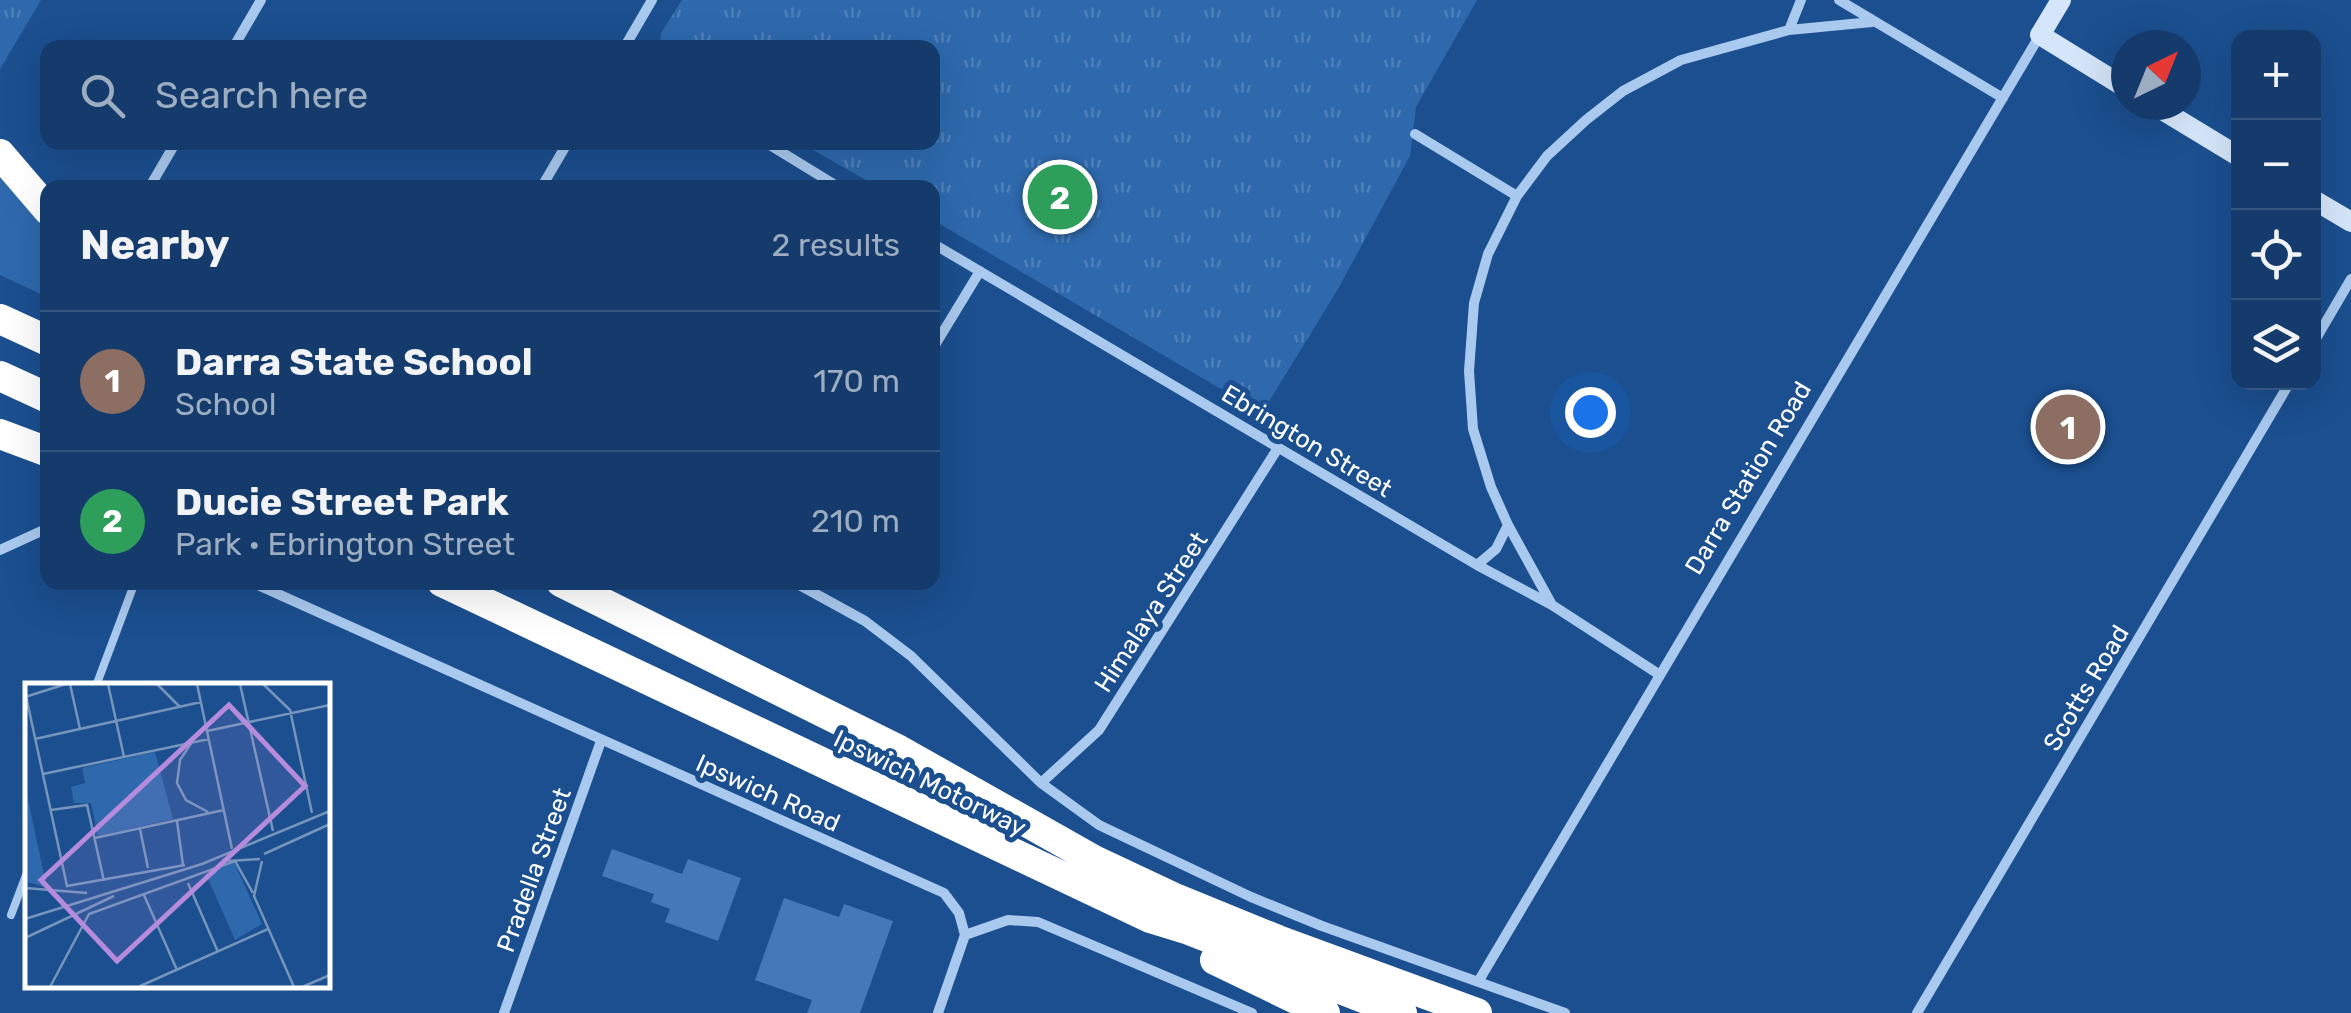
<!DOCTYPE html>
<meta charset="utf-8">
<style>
body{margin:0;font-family:Rubik,sans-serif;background:#1d4271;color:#f1f3f6}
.controls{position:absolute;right:30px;top:30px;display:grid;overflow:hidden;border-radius:20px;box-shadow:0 10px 40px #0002}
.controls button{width:90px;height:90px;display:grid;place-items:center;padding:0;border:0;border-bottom:2px solid #33557e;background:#143b6b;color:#f1f3f6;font:50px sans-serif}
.compass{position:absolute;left:2111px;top:30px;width:90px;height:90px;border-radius:50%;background:#143b6b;box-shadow:0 10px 40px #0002;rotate:43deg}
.you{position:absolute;left:1590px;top:412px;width:35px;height:35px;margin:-25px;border:8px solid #fff;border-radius:50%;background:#1a73e8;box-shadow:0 0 0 15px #1a73e833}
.badge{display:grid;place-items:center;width:65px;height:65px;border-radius:50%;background:#ea580c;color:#fff;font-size:32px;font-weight:700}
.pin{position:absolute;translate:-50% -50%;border:5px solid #fff;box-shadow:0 2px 10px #0006}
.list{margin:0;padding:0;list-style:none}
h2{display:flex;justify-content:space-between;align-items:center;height:130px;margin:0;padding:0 40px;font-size:42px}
h2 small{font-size:32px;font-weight:400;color:#9dadc1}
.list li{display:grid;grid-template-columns:65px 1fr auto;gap:30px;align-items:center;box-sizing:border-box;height:140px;padding:0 40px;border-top:2px solid #33557e}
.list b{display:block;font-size:38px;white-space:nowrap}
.list p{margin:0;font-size:32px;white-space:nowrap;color:#9dadc1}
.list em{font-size:32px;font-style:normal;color:#9dadc1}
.icon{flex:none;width:55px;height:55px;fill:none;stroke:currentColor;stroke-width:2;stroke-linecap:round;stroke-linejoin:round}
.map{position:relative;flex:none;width:2351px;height:1013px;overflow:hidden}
.search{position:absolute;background:#143b6b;box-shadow:0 10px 40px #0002;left:40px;top:40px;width:900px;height:110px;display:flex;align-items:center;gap:25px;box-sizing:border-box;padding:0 35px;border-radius:20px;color:#9dadc1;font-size:38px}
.panel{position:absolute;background:#143b6b;box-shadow:0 10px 40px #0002;left:40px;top:180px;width:900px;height:410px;border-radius:20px}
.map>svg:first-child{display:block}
</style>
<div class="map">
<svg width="2351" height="1013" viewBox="0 0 2351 1013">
<defs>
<pattern id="park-tufts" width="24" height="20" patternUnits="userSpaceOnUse" patternTransform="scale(2.5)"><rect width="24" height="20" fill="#2e69ad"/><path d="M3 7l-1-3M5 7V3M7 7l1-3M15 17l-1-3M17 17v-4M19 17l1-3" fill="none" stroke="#4d80b9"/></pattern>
</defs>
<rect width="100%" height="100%" fill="#1b4f8f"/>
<!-- grass -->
<path fill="#2e69ad" d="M0,173L47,229V297L0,275Z"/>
<!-- park -->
<path fill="url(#park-tufts)" d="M0,0H41L0,69Z
M682,0H1477L1416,107L1410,156L1338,289L1262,413L933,220L932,188L878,187L801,143L932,142V48H660L661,33Z"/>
<!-- building -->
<path fill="#4478b7" d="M612,849L682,874L688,859L741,878L718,941L665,922L670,909L651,902L654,894L602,876Z
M784,898L839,917L844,904L893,921L860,1013H807L812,1000L755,980Z"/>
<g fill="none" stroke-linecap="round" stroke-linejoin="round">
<!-- lane -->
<path stroke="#a9c9ee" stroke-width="8" d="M96,686L135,582
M11,915L28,870"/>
<!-- street -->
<path stroke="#a9c9ee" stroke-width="10" d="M1839,0L2003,98
M1789,30L1801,0
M233,48L261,0
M624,48L652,0
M1415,134L1517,196
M765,142L840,188
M149,188L176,142
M541,188L568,142
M932,243L1477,565L1552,605L1660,675
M2314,342L2351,279
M932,350L980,271
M0,550L48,528
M1477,565L1496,549L1508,525
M251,582C483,685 713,790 944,893L959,913L965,935
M794,582L865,621L911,656L1041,783L1099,825L1251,897L1322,926L1565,1013
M1552,605L1508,525L1491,487L1473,429L1469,371L1474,303L1488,254L1517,196L1547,156L1586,120L1623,91L1681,60L1789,30L1872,22
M1041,783L1099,730L1278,448
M965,935L1008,920L1038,922L1252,1013
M1478,982L2040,35
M504,1013L601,741
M938,1013L965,935
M1917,1013L2290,382"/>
<!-- secondary -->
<path stroke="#d6e6fa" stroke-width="20" d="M2061,0L2040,35L2126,88
M2154,105L2238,156
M2314,200L2351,222"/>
<!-- highway -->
<path stroke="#fff" stroke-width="30" d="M0,154L48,210
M0,319L48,341
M0,376L48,398
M0,434L48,452
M442,582L1150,918L1189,930L1402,1013
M561,582L899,750L1094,860L1177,899L1278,940L1477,1013
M1215,960L1325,1013"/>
</g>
<g text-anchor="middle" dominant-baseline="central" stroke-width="10" stroke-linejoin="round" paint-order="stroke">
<!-- street labels -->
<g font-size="25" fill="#fff" stroke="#1b4f8f">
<text transform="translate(1307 441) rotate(31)">Ebrington Street</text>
<text transform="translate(1748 478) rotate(-59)">Darra Station Road</text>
<text transform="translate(1151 612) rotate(-57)">Himalaya Street</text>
<text transform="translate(2086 688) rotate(-59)">Scotts Road</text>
<text transform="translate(930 783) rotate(26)">Ipswich Motorway</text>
<text transform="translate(768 793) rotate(24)">Ipswich Road</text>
<text transform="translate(534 870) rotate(-70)">Pradella Street</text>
</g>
</g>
<!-- overview -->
<g transform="translate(25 683)">
<rect width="305" height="305" fill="#1b4f8f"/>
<path d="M130,69L148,136L73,153L66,120H49L46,104L60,100L57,85ZM0,103L22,205L0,198ZM209,179L237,241L210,257L181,191Z" fill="#2e69ad"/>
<path fill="none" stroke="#7695bc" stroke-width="2.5" d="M45,1L55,46M83,1L99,74M132,1L155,24M172,1L207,166M215,1L248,148M238,1L265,27L287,130M1,13L42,203L160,182M0,14L41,1M182,48L305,22M10,56L176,19M167,59L155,77L152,100L161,117L183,129M18,91L184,56M26,127L62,122L79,198M152,138L158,182M115,146L123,185M70,155L199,127M239,171L305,141M203,178L235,176M237,178L229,213L269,304M163,200L193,269M0,205L62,210M119,212L152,287M0,236L177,181L305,128M0,255L89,213M25,304L64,231L210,178L228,210M113,304L243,246M277,304L305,292"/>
<path fill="#b68bdc" fill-opacity="0.15" stroke="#b68bdc" stroke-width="5" d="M204,22L280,103L92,278L16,197Z"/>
<rect width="305" height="305" fill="none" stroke="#fff" stroke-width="5"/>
</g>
</svg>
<div class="controls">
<button>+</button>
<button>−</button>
<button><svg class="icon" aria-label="locate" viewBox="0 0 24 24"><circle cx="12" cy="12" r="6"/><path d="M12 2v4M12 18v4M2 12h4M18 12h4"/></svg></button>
<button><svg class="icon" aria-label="layers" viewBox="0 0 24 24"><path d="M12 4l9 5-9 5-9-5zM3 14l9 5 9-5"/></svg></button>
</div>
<svg class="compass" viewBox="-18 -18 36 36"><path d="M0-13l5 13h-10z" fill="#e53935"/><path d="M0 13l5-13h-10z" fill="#9dadc1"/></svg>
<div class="you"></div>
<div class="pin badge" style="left:2068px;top:427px;background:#8d6e63">1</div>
<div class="pin badge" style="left:1060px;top:197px;background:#2e9e5b">2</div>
<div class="search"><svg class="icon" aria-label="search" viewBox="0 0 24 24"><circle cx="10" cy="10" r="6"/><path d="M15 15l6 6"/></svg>Search here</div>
<section class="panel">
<h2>Nearby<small>2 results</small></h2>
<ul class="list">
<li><span class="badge" style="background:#8d6e63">1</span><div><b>Darra State School</b><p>School</p></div><em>170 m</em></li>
<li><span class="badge" style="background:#2e9e5b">2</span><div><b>Ducie Street Park</b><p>Park · Ebrington Street</p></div><em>210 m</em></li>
</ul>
</section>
</div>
